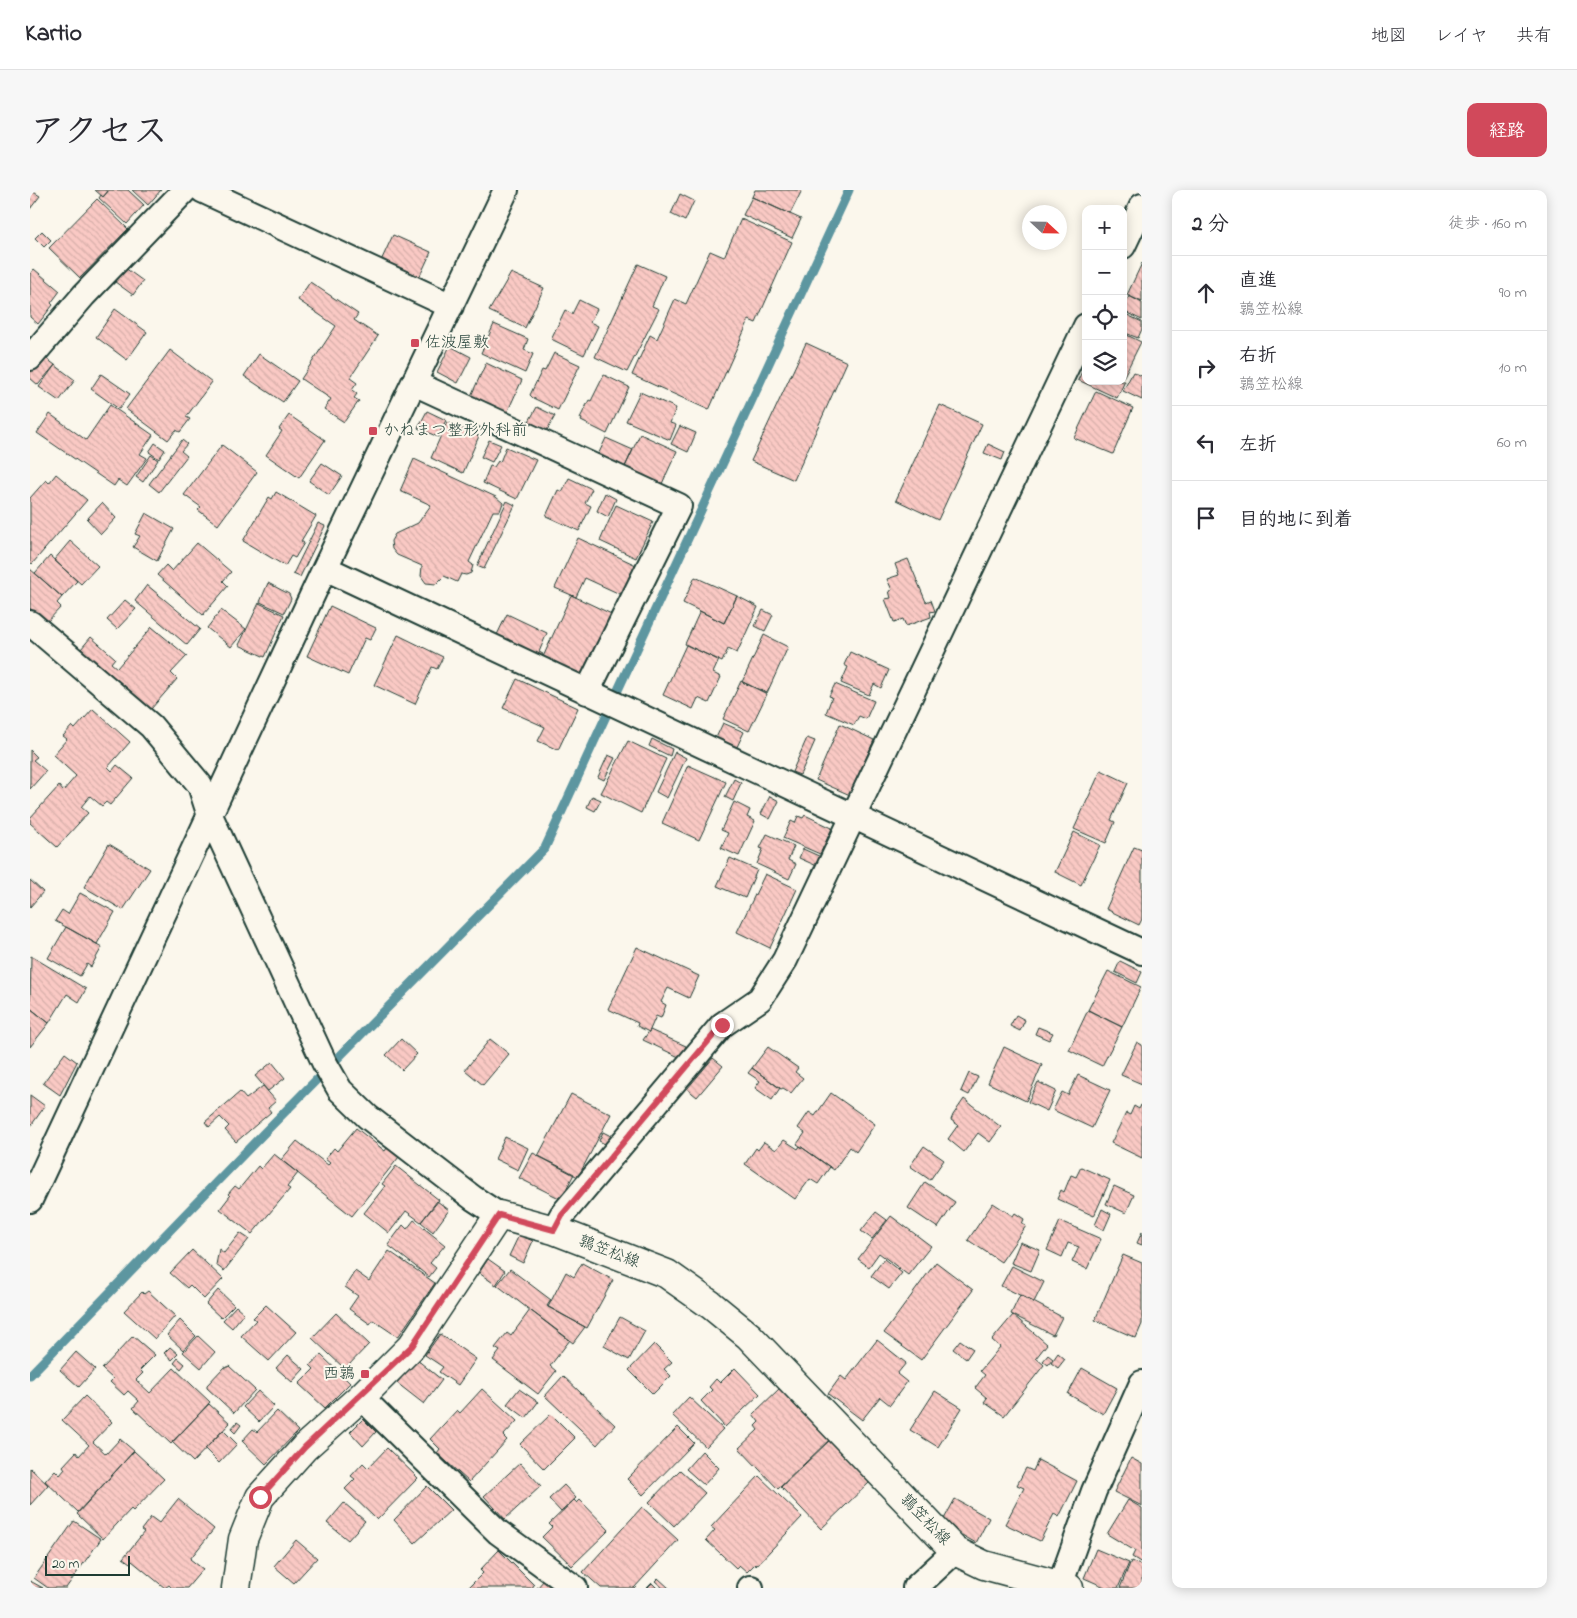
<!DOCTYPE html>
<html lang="ja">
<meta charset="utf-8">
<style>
body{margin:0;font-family:"Indie Flower","Klee One",sans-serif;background:#f7f7f7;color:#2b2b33}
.controls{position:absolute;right:15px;top:15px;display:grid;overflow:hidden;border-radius:10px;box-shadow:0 2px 12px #0003}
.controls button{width:45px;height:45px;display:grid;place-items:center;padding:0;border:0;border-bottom:1px solid #e1e1e2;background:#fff;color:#2b2b33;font:25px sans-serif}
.compass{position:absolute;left:992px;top:15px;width:45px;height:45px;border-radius:50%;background:#fff;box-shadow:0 2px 12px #0003;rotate:112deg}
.scale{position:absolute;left:15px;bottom:12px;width:85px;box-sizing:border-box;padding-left:5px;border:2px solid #1f3d34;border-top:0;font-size:14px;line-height:18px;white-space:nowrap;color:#1f3d34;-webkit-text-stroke:4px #fbf7ec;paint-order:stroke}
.stop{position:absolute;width:15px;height:15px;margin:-11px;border:4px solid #d1495b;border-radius:50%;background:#fff}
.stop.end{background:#d1495b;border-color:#fff;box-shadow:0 1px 5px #0008}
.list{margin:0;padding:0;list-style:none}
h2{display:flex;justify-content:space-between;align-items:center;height:65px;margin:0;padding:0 20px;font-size:21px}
h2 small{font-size:16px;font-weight:400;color:#7c7c81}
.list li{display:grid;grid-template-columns:32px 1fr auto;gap:15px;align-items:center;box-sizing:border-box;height:75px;padding:0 20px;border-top:1px solid #e1e1e2}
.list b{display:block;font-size:19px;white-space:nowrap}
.list p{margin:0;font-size:16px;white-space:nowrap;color:#7c7c81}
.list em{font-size:16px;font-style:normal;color:#7c7c81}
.icon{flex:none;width:28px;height:28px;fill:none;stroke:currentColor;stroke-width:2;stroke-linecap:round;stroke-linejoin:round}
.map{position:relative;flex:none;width:1112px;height:1398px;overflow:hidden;border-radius:10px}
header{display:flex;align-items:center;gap:30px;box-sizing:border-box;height:70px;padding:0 25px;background:#fff;border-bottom:1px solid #e1e1e2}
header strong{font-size:24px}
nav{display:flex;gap:28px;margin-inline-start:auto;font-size:18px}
.intro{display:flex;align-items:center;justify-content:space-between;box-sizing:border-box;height:120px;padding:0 30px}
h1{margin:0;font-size:35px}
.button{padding:12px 22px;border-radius:10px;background:#d1495b;color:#fff;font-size:18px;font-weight:700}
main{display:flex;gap:30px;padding:0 30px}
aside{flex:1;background:#fff;border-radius:10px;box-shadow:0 2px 12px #0003}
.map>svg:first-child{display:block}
</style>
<header>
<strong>Kartio</strong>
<nav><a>地図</a><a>レイヤ</a><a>共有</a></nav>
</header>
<div class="intro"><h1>アクセス</h1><a class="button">経路</a></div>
<main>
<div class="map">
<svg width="1112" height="1398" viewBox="0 0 1112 1398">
<defs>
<pattern id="building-back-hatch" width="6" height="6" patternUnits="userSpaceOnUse" patternTransform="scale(1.25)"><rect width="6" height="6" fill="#fac9c4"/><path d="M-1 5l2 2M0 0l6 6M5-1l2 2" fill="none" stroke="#d6aea9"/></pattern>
</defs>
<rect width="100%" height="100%" fill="#fbf7ec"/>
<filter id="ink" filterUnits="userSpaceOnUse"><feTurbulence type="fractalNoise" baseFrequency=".02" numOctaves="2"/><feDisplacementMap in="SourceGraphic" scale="10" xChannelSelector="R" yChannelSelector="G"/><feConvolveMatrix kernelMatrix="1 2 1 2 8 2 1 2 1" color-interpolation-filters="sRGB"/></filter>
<g filter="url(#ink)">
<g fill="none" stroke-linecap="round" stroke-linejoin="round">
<!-- stream -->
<path stroke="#5d96a0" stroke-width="9" d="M0,1185L232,945L515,658L819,0"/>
</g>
<!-- building -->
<path fill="url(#building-back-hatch)" stroke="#1f3d34" d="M0,0L10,6L0,19Z
M65,0H79L73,7Z
M79,0H98L114,15L97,34L69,8L71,5L73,7Z
M102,0H131L118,15Z
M725,0H772L760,24L722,7Z
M650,4L664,11L655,31L641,24Z
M722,7L771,29L762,48L713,25Z
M67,9L98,39L50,88L19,58Z
M711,29L762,52L726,133L719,130L679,220L602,185L620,145L627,149L645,109L656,114L680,61L694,67Z
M12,41L21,50L14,57L5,48Z
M363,45L401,62L388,90L350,73Z
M1112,73V112L1097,105Z
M608,74L635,86L622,116L629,119L597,182L565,167Z
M91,75L113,91L103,105L81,89Z
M4,79L30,101L21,113L23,115L8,134L0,127V84Z
M481,83L514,98L495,138L459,121Z
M280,92L328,124L324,130L348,146L320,188L327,193L322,200L327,204L324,208L329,211L314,232L294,219L301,209L271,189L306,136L268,110Z
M1099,106L1112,113V130L1093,121Z
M549,110L567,119L560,132L568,136L554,165L521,149L535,120L542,124Z
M85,119L117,142L97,170L66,147Z
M1093,123L1112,132V139L1108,148L1093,142Z
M464,134L498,149L494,160L503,164L495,183L451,163Z
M1093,143L1111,152L1093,188Z
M776,153L817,172L764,290L721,271Z
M420,156L441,167L428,193L407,182Z
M140,160L182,192L156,227L160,229L150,242L146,240L138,250L96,219Z
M524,163L550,175L528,220L503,208L500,205L512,180L515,181Z
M229,164L268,191L253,212L214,186Z
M13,166L25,175L8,195L0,188V182Z
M456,173L492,190L476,225L440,208Z
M1056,173V191H1095L1087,208L1048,190Z
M25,175L45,190L29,211L9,197Z
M1103,182L1112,186V210L1093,201Z
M71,184L100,204L89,219L61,199Z
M574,185L599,197L577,244L551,231L552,229L550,228L559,210L561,211Z
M1066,201L1103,218L1083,264L1044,248Z
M610,202L646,218L640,233L646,235L640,250L596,231Z
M80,215L123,245L110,264L117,268L97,296L88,290L84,296L7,243L20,224L56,250Z
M910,215L952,234L908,330L866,310Z
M507,217L525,226L516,242L498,233Z
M397,221L416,230L408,247L388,238Z
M259,225L295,250L269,288L236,265L252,241L249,239Z
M417,232L449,246L433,283L401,268Z
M650,236L666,243L658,262L641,254Z
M610,244L647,261L631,296L594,279Z
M576,248L603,260L594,279L567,267Z
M152,250L157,254L151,261L157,266L129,302L119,294Z
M459,250L471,255L462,272L451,267Z
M125,253L135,260L129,269L119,262Z
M958,254L975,262L972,270L954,263Z
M192,255L227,282L188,335L168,320L171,317L154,305Z
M476,257L506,270L487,309L453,293L460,276L464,277L468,271L470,272Z
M121,265L128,270L113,292L106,287Z
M384,269L466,307L473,313L470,321H463L439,372L443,375L441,383L436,385L431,384L427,392L414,386L406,394L396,393L391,386L392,376L367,365L362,359L361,351L365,344L388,333L401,315L370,301Z
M292,273L312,286L299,305L279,291Z
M26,284L57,310L2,374L0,372V308L16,290L19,293Z
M539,288L562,299L555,313L561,316L549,341L516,326L528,300L532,302Z
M246,302L286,326L271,351L274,353L265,368L261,366L255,376L213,351L239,307L242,309Z
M575,303L586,309L578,327L567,321Z
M477,311L485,315L454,379L447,376Z
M72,313L86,328L71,344L57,329Z
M586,315L623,332L606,368L570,351Z
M116,323L144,339L127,371L103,357L110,346L105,344Z
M288,333L295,336L270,387L263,384Z
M548,348L606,375L592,405L555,388L546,407L525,398Z
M40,351L68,376L51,394L24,370Z
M167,353L201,382L193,391L198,396L173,425L127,385L136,375L142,381Z
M20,366L47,391L32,407L5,383Z
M878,369L896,412L901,410L905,421L900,422L901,427L876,436L873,429L864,432L855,409L861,408L859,401L862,400L857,389L869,385L865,374Z
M0,379L32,407L27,413L31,417L16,433L0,418Z
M665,387L707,406L694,433L653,413Z
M238,393L259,404L261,409L254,423L230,412Z
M117,395L170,439L157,455L105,411Z
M541,405L590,428L554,486L513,467Z
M707,406L728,417L707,463L698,459L692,472L655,454L670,421L694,433Z
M95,410L106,419L87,439L77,430Z
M229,413L254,425L235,467L209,455Z
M300,416L346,438L340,450L335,448L318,485L277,466Z
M191,420L216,439L201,457L177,438Z
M733,420L743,425L735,441L725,436Z
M477,424L517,443L509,462L513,464L511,468L466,447Z
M122,437L157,466L141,483L147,489L121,519L51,459L61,447L85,468L81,473L87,478Z
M368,445L413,467L407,479L402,477L385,514L344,495Z
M734,445L758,457L737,503L712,492Z
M656,455L689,470L683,483L691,487L679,513L668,508L663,519L633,505Z
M820,462L859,480L851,498L844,494L839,505L811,493L818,477L814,475Z
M487,489L548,518L528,560L508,551L515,537L473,518Z
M711,491L737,504L719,541L693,529Z
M805,494L844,511L836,529L829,526L824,535L796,523L802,507L799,506Z
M63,519L100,552L78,577L82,581L87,575L103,588L80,615L76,612L72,616L60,606L51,617L58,623L27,657L0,633V628L29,596L33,601L46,586L23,565L37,549L33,546L42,536L45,539Z
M693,533L714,542L706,559L685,550Z
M810,534L844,550L820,605L786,590Z
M777,548L785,551L770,585L762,582Z
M622,549L642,559L640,566L619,556Z
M598,551L636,569L611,623L571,603Z
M0,560L7,567L3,570L16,581L0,599Z
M645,562L656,568L637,608L626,602Z
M578,565L585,568L574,590L568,587Z
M658,575L696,592L669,650L632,633Z
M1071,580L1098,593L1081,630L1085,632L1076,653L1044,639Z
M704,589L711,593L703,611L695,607Z
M562,606L571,610L565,621L557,617Z
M740,606L749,611L740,629L731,624Z
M704,612L720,620L717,627L725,631L709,666L691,658L698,643L691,640Z
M775,625L802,638L790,664L753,648L761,631L765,633L768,626L773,628Z
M1044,642L1070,655L1051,695L1025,682Z
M737,644L764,656L758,670L766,674L759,689L727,674L733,659L730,658Z
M79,654L120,679L93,720L54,697Z
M1104,657L1112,660V729L1109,735L1076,719Z
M773,659L791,667L787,676L769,668Z
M700,668L727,680L715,708L687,696Z
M735,684L767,699L740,758L707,742Z
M0,690L13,702L0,717Z
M50,703L85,722L67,754L25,731L32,720L38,724Z
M36,737L72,757L61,777L57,774L50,786L18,768Z
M607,757L669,786L659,808L638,798L631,812L636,815L631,828L626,826L619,842L607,836L608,833L578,819Z
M1,766L56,799L49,812L37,804L19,833L0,818Z
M1090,771L1112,782L1107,793L1085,782Z
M1078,781L1111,797L1092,837L1058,820Z
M0,818L19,833L0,857Z
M1058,820L1092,837L1072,876L1039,860Z
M986,825L995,830L990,841L980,836Z
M1008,837L1023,843L1019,850L1005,844Z
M620,840L656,856L651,868L613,850Z
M371,849L387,864L372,880L356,865Z
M460,849L479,864L453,895L435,880Z
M1107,852L1112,855V894L1091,885Z
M738,857L768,878L765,882L773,888L761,903L753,898L751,899L722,878Z
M974,857L1012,875L996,911L958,893Z
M35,863L47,872L30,905L13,893Z
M683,868L693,876L667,907L657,899Z
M242,872L255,888L238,901L225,886Z
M722,878L750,898L742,910L725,898L730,891L718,883Z
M939,883L948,887L939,905L931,901Z
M1048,885L1080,900L1062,938L1023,920L1032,902L1038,905Z
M1008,892L1026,901L1017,921L998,912Z
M233,896L246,911L238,918L241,922L206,952L195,940L199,936L190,927L179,937L175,932L210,902L216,909Z
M801,903L845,934L826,962L820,957L804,980L767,954L775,943L768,938L779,922L785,926Z
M541,904L581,924L548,987L508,966Z
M0,905L15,916L0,937Z
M934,909L971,937L960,952L948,943L934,962L918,949L928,935L921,930L923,925Z
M1111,915H1112V968L1081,953L1096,923L1100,925L1104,916L1109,919Z
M326,938L355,961L357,958L369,967L322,1026L251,970L267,951L298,975L300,973L295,969L304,958L307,961Z
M573,942L583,947L579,956L569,951Z
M475,947L498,958L488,980L465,969Z
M754,950L768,959L770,956L800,977L788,994L780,989L765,1009L715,974L726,958L728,960L734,952L746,960Z
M894,956L914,970L900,990L880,976Z
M503,963L544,984L531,1009L489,988Z
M244,964L268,983L257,997L260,999L222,1044L190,1019L200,1006L198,1004L205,996L209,999L228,976L231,979Z
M366,976L409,1010L391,1032L376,1021L359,1043L334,1023L355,996L352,994Z
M1051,977L1080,990L1064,1026L1027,1009L1031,1000L1034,1002L1041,985L1046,987Z
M895,992L925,1012L908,1038L878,1018Z
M1084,996L1104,1005L1096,1023L1076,1014Z
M407,1011L419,1020L403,1042L391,1032Z
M963,1013L983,1026L985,1023L994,1029L992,1034L996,1036L971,1072L938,1050Z
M1072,1019L1081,1024L1074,1040L1065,1035Z
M846,1022L857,1030L842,1049L831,1041Z
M861,1026L901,1056L878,1085L849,1063L839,1077L828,1069Z
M384,1030L415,1055L400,1073L406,1078L399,1087L358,1055L373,1035L377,1039Z
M1030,1031L1071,1049L1057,1079L1042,1072L1049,1057L1038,1053L1032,1067L1017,1060Z
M1112,1042V1055L1107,1053Z
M210,1043L219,1049L194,1081L186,1075L189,1059L194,1063Z
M489,1045L503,1051L493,1073L479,1066Z
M990,1052L1010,1060L1001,1081L981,1073Z
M162,1060L193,1089L174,1109L160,1095L157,1098L140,1083Z
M359,1061L405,1093L368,1147L343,1130L340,1134L319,1119L328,1106L315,1097L325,1081L339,1091Z
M1093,1065L1112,1073V1134L1106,1148L1065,1130Z
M458,1069L475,1081L466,1095L449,1083Z
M854,1069L872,1083L859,1099L841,1086Z
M906,1072L943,1100L891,1170L854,1143Z
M552,1073L583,1090L557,1138L518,1117L536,1082L544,1087Z
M982,1076L1014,1092L1004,1112L971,1096Z
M480,1079L521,1110L517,1116L555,1137L543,1153L467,1095Z
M188,1100L204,1115L191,1128L176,1114Z
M118,1101L145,1126L125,1149L94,1121L112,1102L114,1104Z
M990,1105L1032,1127L1023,1145L981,1124Z
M236,1115L266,1142L239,1171L211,1146L226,1130L223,1128Z
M206,1116L214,1123L202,1138L193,1130Z
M500,1120L540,1150L520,1176L526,1181L508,1204L463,1170L470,1161L465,1158L477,1143L481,1146Z
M306,1123L339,1154L315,1179L282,1148Z
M983,1125L1017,1154L1006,1168L1014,1175L974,1226L954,1212L957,1208L945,1198L955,1185L950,1181L970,1157L962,1150Z
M590,1127L615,1141L599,1170L574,1156Z
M150,1130L166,1146L153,1160L137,1145Z
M410,1144L446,1169L428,1195L409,1182L413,1177L395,1165Z
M103,1146L125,1165L110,1180L113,1183L106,1190L120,1203L144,1178L180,1212L141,1254L103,1218L109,1211L98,1201L94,1205L80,1192L83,1189L72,1179Z
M168,1146L185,1162L171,1178L153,1162Z
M847,1150L876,1173L867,1184L877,1192L860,1215L850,1207L832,1230L798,1204L811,1186L816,1190Z
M930,1150L943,1159L936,1169L923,1159Z
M624,1154L642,1172L634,1179L641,1186L623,1204L599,1180Z
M140,1157L148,1164L142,1170L134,1163Z
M46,1162L65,1179L49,1197L30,1180Z
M1028,1163L1035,1169L1028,1178L1021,1173Z
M258,1165L274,1179L262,1192L246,1178Z
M291,1165L320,1193L295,1218L269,1194L284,1179L280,1175Z
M1018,1165L1023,1169L1018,1175L1013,1171Z
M148,1168L155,1174L151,1179L144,1173Z
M386,1169L412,1190L394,1214L367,1193Z
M199,1176L225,1200L204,1223L177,1198V1195L194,1177L196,1178Z
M705,1178L730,1204L695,1237L671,1211L682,1200L679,1197L686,1189L690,1193Z
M1052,1178L1087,1198L1073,1224L1038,1204Z
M533,1186L585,1235L567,1255L515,1206Z
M751,1197L800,1249L748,1299L709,1258L728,1240L725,1236L729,1232L723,1224Z
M452,1199L487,1231L473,1246L477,1250L439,1292L407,1263L410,1259L400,1249L427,1220L430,1223Z
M489,1199L508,1212L496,1228L477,1214Z
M228,1201L244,1216L229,1232L213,1217Z
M905,1201L932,1218L908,1257L880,1240Z
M55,1206L82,1232L63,1252L76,1264L90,1249L104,1261L48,1322L15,1291L25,1280L30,1285L35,1279L33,1276L46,1262L49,1266L59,1255L32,1230Z
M659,1207L693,1239L676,1257L642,1225Z
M179,1214L200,1233L163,1272L142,1252Z
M247,1221L268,1241L236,1274L212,1251L223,1239L227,1242Z
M521,1224L545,1248L514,1279L490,1254Z
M333,1229L346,1242L333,1256L320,1242Z
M207,1232L211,1235L205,1243L201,1239Z
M648,1237L664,1253L613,1305L597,1289Z
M193,1240L207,1254L189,1273L175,1259Z
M800,1250L840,1292L791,1339L751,1297Z
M357,1258L388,1288L347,1330L315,1299L325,1289L321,1286L333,1273L338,1278Z
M104,1261L134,1289L103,1321L101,1319L73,1349L47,1324Z
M672,1261L689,1278L674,1295L656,1279Z
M1101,1268L1112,1274V1316L1084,1302Z
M1008,1270L1047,1291L1029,1327L1024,1324L1010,1351L975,1334L994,1298L987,1295L996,1278L1003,1281Z
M490,1273L511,1296L475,1329L454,1306Z
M0,1278L18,1295L0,1315Z
M650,1280L675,1303L644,1336L619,1312Z
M729,1286L772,1327L726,1376L725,1374L717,1382L709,1375L706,1378L676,1350L685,1340L681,1337Z
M534,1295L546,1308L531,1322L519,1309Z
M397,1296L421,1320L385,1353L364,1330Z
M148,1309L184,1339L160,1369L173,1379L157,1398H142L139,1395L135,1398L102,1371L100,1373L93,1368L114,1342L111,1340L121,1327L129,1333Z
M925,1309L959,1328L946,1353L932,1345L914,1329Z
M544,1310L547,1313L550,1310L579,1340L542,1376L512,1347L522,1337L519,1334Z
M1098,1310L1112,1318V1373L1102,1367L1105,1361L1077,1344Z
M314,1313L335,1331L318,1350L297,1333Z
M612,1317L648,1350L604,1398H571L553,1382Z
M44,1331L71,1349L36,1398H18L4,1388Z
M266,1350L287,1368L264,1393L244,1376Z
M1066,1359L1099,1373L1088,1398H1077L1054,1388Z
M469,1360L504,1395L502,1398H438L453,1383L450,1380Z
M1101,1371L1112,1376V1398H1090Z
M628,1388L639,1398H633L625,1391Z
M514,1390L522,1398H507Z
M0,1391L13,1398H0Z
M622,1393L627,1398H617Z"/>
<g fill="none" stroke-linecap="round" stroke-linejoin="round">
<defs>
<path id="street" d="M172,0L421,116
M1093,56L1112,16
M0,168L54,105L155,0
M384,193L649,316L557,502
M295,378L1112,762
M0,433L121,536L170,595L179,623L294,872L310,900L338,927L443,1008L469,1025
M0,1010L295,378L476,0
M524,1040L532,1025L692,835L730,809L755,770L1056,136
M331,1207L468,1342L545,1398
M720,1398H721
M885,1398L925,1361
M1029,1398L1064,1301L1112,1193"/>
<path id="secondary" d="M206,1398L213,1349L230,1307L275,1257L331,1207L382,1156L469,1025L524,1040L637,1084L681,1115L719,1146L925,1361L954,1375L1039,1398"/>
</defs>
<!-- street casing -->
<use href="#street" stroke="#1f3d34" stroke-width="28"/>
<!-- secondary casing -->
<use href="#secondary" stroke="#1f3d34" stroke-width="31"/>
<!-- street -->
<use href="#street" stroke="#fbf7ec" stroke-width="24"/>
<!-- secondary -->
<use href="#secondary" stroke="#fbf7ec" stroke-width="28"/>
</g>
</g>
<g fill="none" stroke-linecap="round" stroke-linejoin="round" filter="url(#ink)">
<!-- route -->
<path stroke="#d1495b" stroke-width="6" d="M230,1307L275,1257L382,1156L469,1025L524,1040L532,1025L692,835"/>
</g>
<!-- markers -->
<g fill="#d1495b" stroke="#fbf7ec" stroke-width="2">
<rect x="380" y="148" width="10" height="10" rx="2.5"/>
<rect x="338" y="236" width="10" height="10" rx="2.5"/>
<rect x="330" y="1179" width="10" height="10" rx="2.5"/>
</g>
<g text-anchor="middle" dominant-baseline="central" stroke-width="4" stroke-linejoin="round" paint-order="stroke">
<!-- poi labels -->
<g font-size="16" fill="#1f3d34" stroke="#fbf7ec" text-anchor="start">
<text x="395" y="153">佐波屋敷</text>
<text x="353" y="241">かねまつ整形外科前</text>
<text x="325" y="1184" text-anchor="end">西鶉</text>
</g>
<!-- street labels -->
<g font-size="16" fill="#1f3d34" stroke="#fbf7ec">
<text transform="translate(579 1062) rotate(21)">鶉笠松線</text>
<text transform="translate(895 1330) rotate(46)">鶉笠松線</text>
</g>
</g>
</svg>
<div class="controls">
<button>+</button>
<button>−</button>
<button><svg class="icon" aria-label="locate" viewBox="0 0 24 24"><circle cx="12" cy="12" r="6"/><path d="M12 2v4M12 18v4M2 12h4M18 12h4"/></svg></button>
<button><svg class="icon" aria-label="layers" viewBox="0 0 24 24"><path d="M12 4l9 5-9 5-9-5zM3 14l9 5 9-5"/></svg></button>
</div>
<svg class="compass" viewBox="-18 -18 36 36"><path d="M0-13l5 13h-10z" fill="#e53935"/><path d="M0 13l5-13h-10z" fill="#7c7c81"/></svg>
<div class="scale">20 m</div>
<div class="stop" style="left:230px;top:1307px"></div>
<div class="stop end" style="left:692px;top:835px"></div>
</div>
<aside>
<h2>2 分<small>徒歩 · 160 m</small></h2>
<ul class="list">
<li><svg class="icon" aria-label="ahead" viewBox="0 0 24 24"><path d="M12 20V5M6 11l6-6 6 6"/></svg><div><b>直進</b><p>鶉笠松線</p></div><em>90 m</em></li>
<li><svg class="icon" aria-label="right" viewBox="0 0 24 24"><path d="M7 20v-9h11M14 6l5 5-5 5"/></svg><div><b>右折</b><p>鶉笠松線</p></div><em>10 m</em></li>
<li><svg class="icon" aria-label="left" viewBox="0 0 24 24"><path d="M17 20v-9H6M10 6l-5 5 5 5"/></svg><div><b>左折</b></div><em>60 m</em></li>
<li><svg class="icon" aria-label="arrive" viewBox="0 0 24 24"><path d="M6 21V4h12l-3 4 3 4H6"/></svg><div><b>目的地に到着</b></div></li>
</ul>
</aside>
</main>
